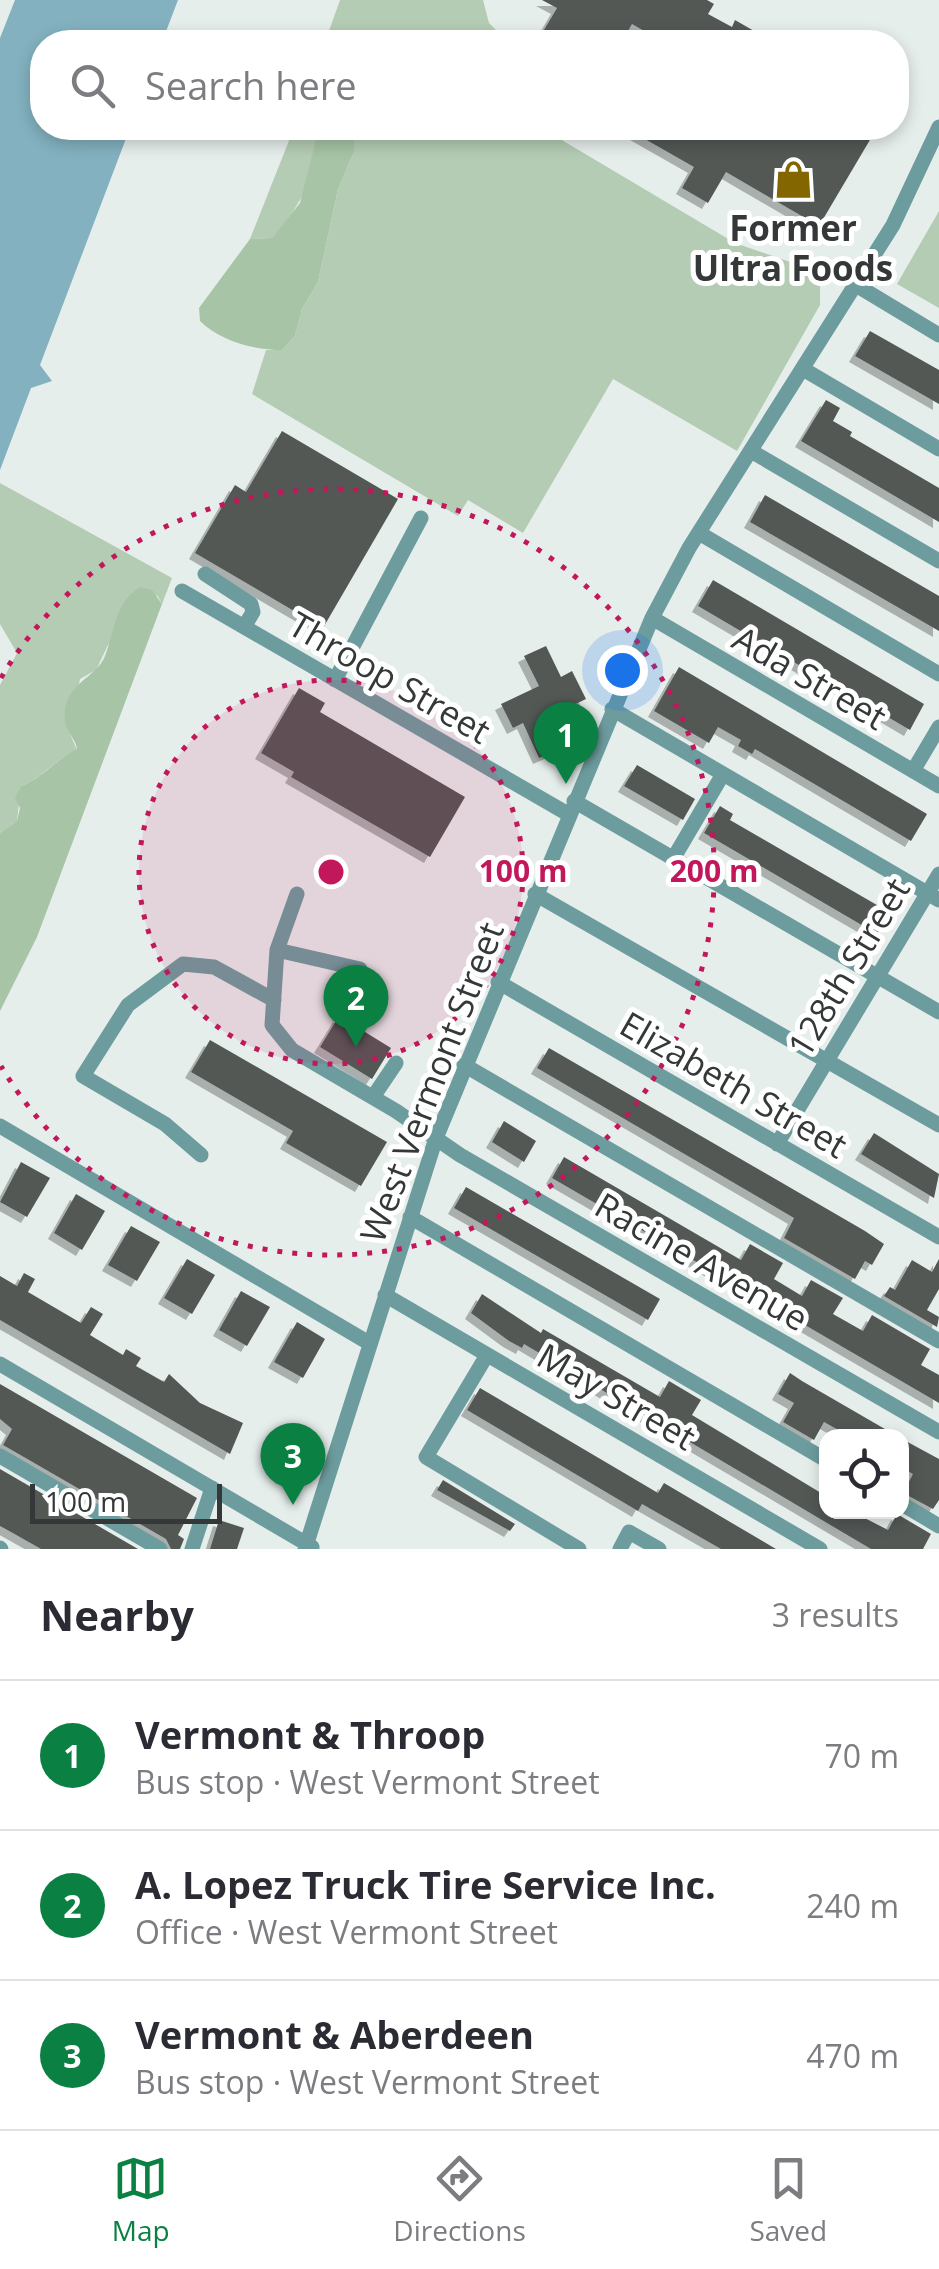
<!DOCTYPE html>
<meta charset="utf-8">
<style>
body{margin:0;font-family:"Open Sans",sans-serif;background:#f2f2f3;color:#2b2b33}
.controls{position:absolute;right:30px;bottom:30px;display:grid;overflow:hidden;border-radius:20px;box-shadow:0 5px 15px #0003}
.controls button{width:90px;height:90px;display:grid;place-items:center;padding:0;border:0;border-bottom:2px solid #e1e1e2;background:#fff;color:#2b2b33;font:50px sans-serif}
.scale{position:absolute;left:30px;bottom:25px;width:192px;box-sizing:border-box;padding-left:10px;border:5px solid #353838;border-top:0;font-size:28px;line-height:35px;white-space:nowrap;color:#353838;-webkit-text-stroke:8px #fff;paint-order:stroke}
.you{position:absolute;left:622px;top:670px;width:35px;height:35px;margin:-25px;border:8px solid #fff;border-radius:50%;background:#1a73e8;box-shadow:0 0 0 15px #1a73e833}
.badge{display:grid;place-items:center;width:65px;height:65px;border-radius:50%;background:#0b8043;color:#fff;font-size:32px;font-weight:700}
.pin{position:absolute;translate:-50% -82px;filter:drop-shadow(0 2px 5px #0008)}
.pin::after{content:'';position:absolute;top:52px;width:35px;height:30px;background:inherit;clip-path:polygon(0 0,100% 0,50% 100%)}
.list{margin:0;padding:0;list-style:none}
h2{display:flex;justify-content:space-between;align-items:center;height:130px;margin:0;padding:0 40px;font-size:42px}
h2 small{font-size:32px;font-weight:400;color:#7c7c81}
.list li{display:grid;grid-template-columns:65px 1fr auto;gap:30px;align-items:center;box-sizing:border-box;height:150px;padding:0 40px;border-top:2px solid #e1e1e2}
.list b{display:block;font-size:38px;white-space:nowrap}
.list p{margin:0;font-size:32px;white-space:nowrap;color:#7c7c81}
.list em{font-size:32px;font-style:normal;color:#7c7c81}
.icon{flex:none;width:55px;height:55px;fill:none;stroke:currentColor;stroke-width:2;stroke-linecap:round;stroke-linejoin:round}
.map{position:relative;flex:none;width:939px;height:1549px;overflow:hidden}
.search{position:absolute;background:#fff;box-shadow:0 5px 15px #0003;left:30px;right:30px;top:30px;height:110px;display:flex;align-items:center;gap:25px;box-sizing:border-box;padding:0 35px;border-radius:40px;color:#7c7c81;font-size:38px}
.sheet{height:580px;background:#fff}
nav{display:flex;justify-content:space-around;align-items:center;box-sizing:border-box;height:140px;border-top:2px solid #e1e1e2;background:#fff;font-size:28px;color:#7c7c81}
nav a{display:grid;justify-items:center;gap:5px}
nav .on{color:#0b8043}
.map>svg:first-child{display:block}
</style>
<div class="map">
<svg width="939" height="1549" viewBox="0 0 939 1549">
<defs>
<filter id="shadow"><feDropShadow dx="-6" dy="6" stdDeviation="0" flood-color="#0004"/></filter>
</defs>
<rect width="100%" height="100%" fill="#e6eeec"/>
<!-- green -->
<path fill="#b4ccb3" d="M340,0H483L489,23L508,42H325Z
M294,128H319C325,163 296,214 272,238L250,239Z
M354,128H552L550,133L735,243L799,265L820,279V305L737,451L613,379L523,533L468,500L458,516L252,394L266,350H282L295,336L302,309L318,282L338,189L354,152Z
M939,211V308L897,284Z
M0,483L172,578L162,604L157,595L108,645L96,670L80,679L70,734L77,750C55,759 44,777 21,786L17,821L0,833V685L17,653L0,624Z"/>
<!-- forest -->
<path fill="#a7c4a6" d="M319,128H354V152L338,189L318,282L302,309L295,336L282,350C254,350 220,341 200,321L199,308L250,239L272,238L300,203Z
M140,587L152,590L162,604L37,937L0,1011V833L17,821L20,808L15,798L21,786C44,777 55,760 77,749C76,739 66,732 65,721C61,684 96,679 105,656C115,631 114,603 140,587Z"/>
<!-- water -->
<path fill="#83b1bf" d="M15,0H178L162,42H42V128H130L40,365L52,381L31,388L0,470V38Z"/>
<!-- building -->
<path fill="#535955" filter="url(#shadow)" d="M542,0H707L714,4L708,14L732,27L735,20L773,42H663L632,24L622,42H555L541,35L557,8Z
M640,128H877L819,226L726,172L708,203L682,188L694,167L636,134Z
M870,331L939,370V404L855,356Z
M826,400L840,408L833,421L852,432L850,436L939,488V522L801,441Z
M282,431L398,499L323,628L195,553L235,485L246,492Z
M765,495L939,596V631L750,522Z
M713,580L924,704L910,730L698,606Z
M546,646L561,677L572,671L586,699L549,717L564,747L539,758L523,723L513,728L501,704L539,686L524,656Z
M679,667L927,814L911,841L755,749L752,754L738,746L741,740L718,727L709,743L654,711Z
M299,688L325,703L320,712L465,797L430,857L291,777L294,772L261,753Z
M637,765L695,799L683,820L624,786Z
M720,806L733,814L730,820L889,912L877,934L704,833Z
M339,1016L391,1048L372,1079L320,1047Z
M210,1040L387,1142L361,1186L286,1143L293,1131L191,1072Z
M549,1048L865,1231L884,1244L872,1265L865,1261L855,1279L784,1238L794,1218L537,1068Z
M504,1121L536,1141L524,1162L492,1142Z
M874,1133L939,1174L934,1198L861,1154Z
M564,1157L741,1260L750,1244L783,1263L774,1279L802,1296L811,1280L843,1298L833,1314L863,1331L872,1315L930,1349L921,1365L939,1375V1403L552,1178Z
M21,1162L50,1178L27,1217L0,1202Z
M466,1187L660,1299L648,1320L454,1208Z
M76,1194L105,1211L82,1250L54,1233Z
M131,1226L160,1242L137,1281L108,1265Z
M187,1259L215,1275L192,1314L164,1298Z
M939,1259V1289L927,1310L939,1317L937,1327L884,1296L890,1287L895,1290L912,1260L932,1272Z
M24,1273L35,1279L28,1292L81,1323L91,1307L103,1314L90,1335L123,1355L126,1349L141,1358L136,1366L164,1382L169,1374L200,1403L243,1423L230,1454L0,1320V1276L17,1286Z
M241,1291L270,1307L247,1346L219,1330Z
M482,1294L541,1333L543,1329L660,1397L669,1381L701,1400L692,1415L826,1496V1512H853L888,1530L897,1514L931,1534L923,1549H871L524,1344L522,1348L509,1341L471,1313Z
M297,1322L325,1339L303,1378L274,1362Z
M790,1373L802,1381L897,1436H849L824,1422L814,1440L783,1422L794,1403L778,1394Z
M0,1384L197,1498L178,1535L184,1539L180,1549H171L166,1539L3,1445L12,1429L0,1419Z
M480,1388L658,1493L664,1483L776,1549H721L642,1504L638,1511L467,1410Z
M902,1439L939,1459V1500L933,1509L903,1493L913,1474L902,1468Z
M0,1469L138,1549H41L11,1532L0,1526Z
M443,1480L515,1524L510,1531L437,1490Z
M219,1520L244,1528L237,1549H210Z"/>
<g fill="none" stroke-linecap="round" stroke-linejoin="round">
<!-- minor -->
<path stroke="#6d9c9e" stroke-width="15" d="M856,285L939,335
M803,369L939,449
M751,451L939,561
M699,533L939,674
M205,574L251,604L253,612L244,627
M182,591L568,814
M652,618L939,786
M335,680L421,518
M612,709L939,900
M913,771L939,727
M574,801L939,1012
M673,859L723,774
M297,894L277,950L272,1025L292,1050L396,1111L460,1155L939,1432
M535,894L939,1125
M277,950L360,969
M498,982L939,1237
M464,1065L939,1341
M373,1097L396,1063
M0,1126L369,1343
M777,1144L939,874
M201,1155L165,1124L83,1076L128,1005L183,964L214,967L274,1000
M410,1217L826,1460
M385,1295L820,1549
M487,1355L426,1457L579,1549
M0,1364L312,1547
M0,1456L160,1549
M902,1504L939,1526
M0,1548L1,1549
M192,1549L212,1488
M305,1549L436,1138L652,618L689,548L893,225L939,127
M620,1549L629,1532L659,1549"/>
</g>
<!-- distance rings -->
<circle cx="331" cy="872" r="192" fill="#c2185b" fill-opacity=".12"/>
<g fill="none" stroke="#c2185b" stroke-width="5" stroke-dasharray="5 10">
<circle cx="331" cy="872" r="192"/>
<path d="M1 678A383 383 0 1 1 1 1066"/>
</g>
<!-- icons -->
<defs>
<symbol id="shop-bare" viewBox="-9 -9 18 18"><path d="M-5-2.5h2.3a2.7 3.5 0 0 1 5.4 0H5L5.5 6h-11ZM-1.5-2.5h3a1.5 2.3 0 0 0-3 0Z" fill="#846600" stroke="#fff" stroke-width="2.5" paint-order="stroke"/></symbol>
</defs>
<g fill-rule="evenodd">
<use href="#shop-bare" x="766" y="152" width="55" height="55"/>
</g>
<g text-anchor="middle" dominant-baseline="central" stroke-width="10" stroke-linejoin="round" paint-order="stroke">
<!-- poi labels -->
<g font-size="35" font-weight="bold" fill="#353838" stroke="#fff">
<text x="793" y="227">Former<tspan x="793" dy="40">Ultra Foods</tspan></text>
</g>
<!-- street labels -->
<g font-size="35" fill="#353838" stroke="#fff">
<text transform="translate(390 677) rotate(30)">Throop Street</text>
<text transform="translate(810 677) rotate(30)">Ada Street</text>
<text transform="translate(848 967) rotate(-59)">128th Street</text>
<text transform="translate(431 1082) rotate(-69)">West Vermont Street</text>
<text transform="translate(734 1084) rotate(30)">Elizabeth Street</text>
<text transform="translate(702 1261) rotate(30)">Racine Avenue</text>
<text transform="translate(617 1396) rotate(30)">May Street</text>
</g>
</g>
<circle cx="331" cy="872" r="15" fill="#c2185b" stroke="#fff" stroke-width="5"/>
<g font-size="30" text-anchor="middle" font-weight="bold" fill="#c2185b" stroke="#fff" stroke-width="10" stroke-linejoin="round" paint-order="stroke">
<text x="523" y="882">100 m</text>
<text x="714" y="882">200 m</text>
</g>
</svg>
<div class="controls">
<button><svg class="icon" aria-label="locate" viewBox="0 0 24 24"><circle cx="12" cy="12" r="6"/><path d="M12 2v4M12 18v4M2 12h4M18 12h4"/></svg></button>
</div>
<div class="scale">100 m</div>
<div class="you"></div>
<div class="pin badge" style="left:566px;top:784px">1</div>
<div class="pin badge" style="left:356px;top:1047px">2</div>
<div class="pin badge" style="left:293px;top:1505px">3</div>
<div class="search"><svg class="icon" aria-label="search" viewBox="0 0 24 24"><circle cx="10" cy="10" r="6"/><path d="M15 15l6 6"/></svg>Search here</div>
</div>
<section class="sheet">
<h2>Nearby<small>3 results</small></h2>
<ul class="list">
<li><span class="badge">1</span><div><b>Vermont &amp; Throop</b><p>Bus stop · West Vermont Street</p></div><em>70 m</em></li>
<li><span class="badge">2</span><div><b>A. Lopez Truck Tire Service Inc.</b><p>Office · West Vermont Street</p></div><em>240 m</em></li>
<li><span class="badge">3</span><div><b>Vermont &amp; Aberdeen</b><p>Bus stop · West Vermont Street</p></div><em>470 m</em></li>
</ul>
</section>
<nav>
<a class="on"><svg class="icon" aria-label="map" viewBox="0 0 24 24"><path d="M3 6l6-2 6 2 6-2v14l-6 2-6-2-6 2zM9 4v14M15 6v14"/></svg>Map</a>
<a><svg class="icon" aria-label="directions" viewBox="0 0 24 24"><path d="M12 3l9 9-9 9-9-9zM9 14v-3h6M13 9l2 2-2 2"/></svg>Directions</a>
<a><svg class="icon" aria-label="saved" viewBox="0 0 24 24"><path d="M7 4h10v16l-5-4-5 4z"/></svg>Saved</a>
</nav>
